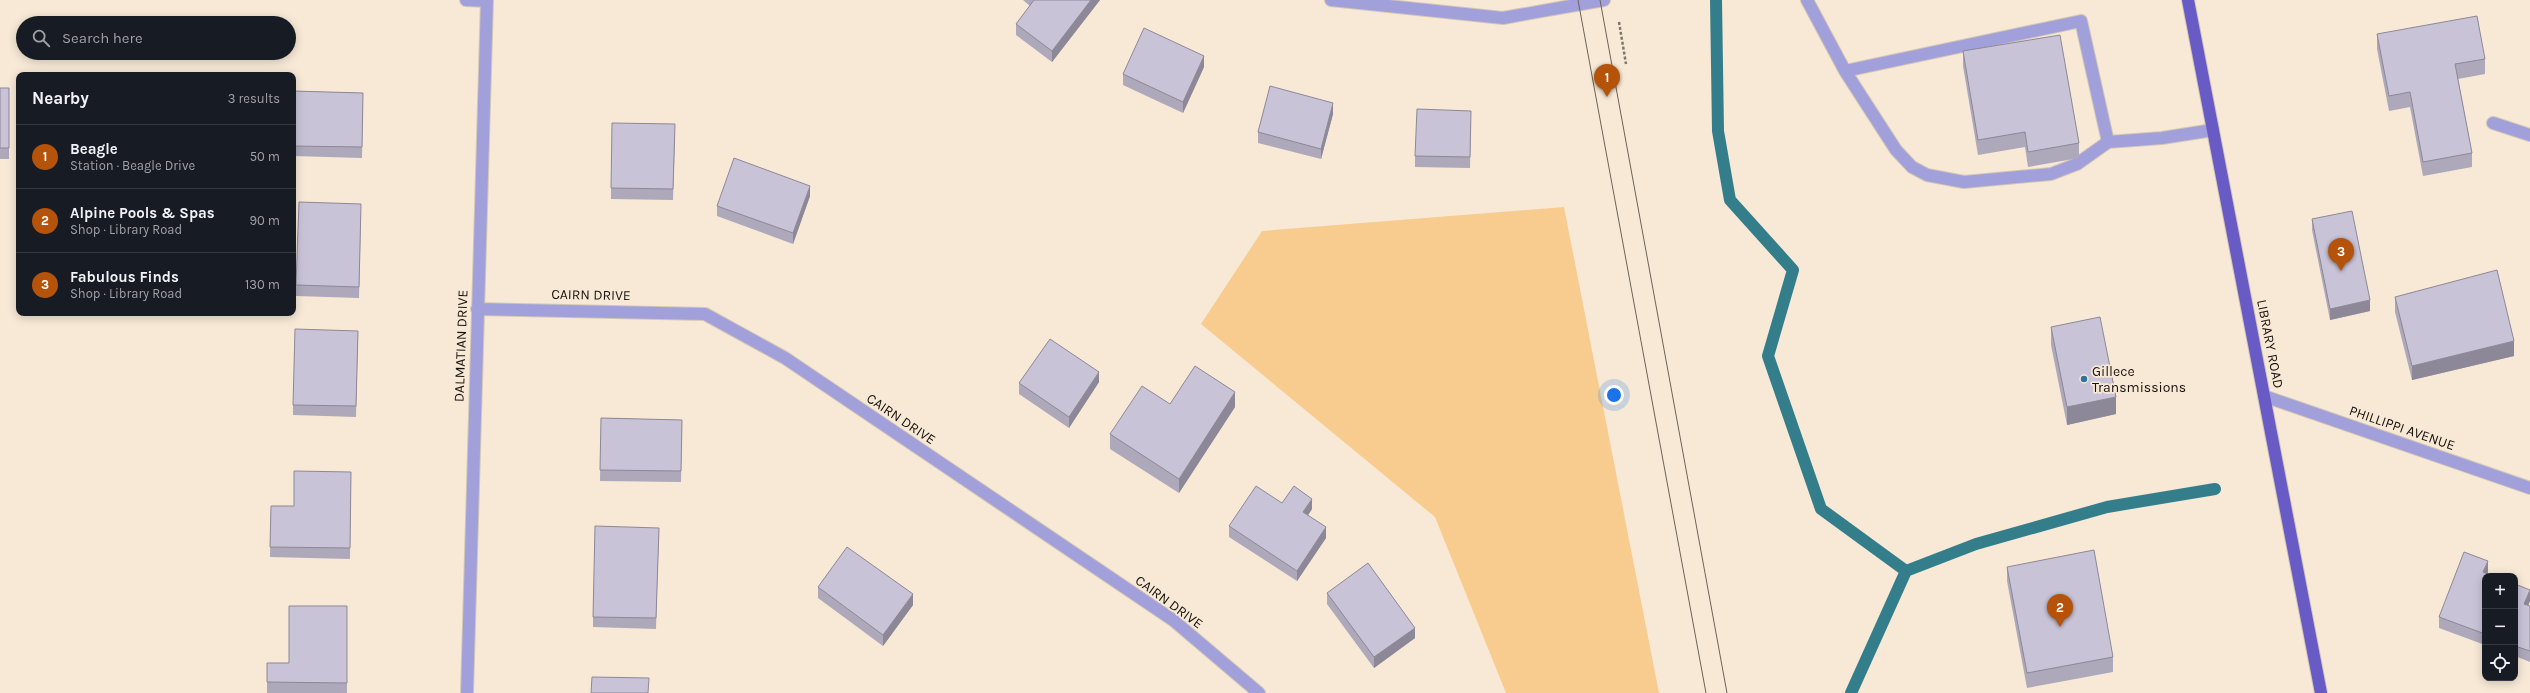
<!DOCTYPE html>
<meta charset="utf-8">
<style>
body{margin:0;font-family:Karla,sans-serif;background:#20242c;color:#f1f3f6}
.controls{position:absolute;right:12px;bottom:12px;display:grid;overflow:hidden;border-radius:8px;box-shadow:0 2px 10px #0003}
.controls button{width:36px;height:36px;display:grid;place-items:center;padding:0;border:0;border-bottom:1px solid #363941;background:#171b24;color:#f1f3f6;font:20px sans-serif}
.you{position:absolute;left:1614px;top:395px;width:14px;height:14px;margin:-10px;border:3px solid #fff;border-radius:50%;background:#1a73e8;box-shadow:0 0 0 6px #1a73e833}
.badge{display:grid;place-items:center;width:26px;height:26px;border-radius:50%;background:#b45309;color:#fff;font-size:13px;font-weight:700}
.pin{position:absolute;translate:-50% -33px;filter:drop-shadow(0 1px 2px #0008)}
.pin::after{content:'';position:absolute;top:21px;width:14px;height:12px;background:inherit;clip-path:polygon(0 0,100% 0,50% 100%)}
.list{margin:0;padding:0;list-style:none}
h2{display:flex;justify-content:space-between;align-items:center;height:52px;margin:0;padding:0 16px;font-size:17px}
h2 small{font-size:13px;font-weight:400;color:#9ea1a6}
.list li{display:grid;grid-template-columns:26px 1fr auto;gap:12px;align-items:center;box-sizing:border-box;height:64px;padding:0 16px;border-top:1px solid #363941}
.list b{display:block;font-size:15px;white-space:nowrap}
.list p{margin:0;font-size:13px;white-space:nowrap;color:#9ea1a6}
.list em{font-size:13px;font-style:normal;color:#9ea1a6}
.icon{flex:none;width:22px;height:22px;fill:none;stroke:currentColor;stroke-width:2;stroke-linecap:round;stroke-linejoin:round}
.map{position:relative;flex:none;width:2530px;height:693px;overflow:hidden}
.search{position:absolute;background:#171b24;box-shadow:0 2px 10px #0003;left:16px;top:16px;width:280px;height:44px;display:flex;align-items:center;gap:10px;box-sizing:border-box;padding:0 14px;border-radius:22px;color:#9ea1a6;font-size:15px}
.panel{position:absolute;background:#171b24;box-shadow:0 2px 10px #0003;left:16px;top:72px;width:280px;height:244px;border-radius:8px}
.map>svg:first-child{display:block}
</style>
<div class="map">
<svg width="2530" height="693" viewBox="0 0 2530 693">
<rect width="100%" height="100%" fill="#f7e9d6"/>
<!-- green -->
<path fill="#f8cc8f" d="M1564,207L1659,693H1506L1435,517L1201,324L1262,231Z"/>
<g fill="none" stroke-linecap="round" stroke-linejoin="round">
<!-- stream -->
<path stroke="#347e8c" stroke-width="12" d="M1716,0L1718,131L1730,200L1793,270L1768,356L1821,509L1906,571L1851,693
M1906,571L1976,544L2107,507L2215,489"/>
<defs>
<path id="service" d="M1807,0L1845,71L2081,21L2108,142
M1845,71L1896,150L1912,167L1927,175L1964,182L2051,174L2077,164L2108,142L2162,138L2213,130
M2493,123L2530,135"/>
<path id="minor" d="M466,0L487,1
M1331,0L1503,18L1604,0
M477,309L705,314L785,358L1173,620L1259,693
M2264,396L2530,488
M467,693L487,0"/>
<path id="primary" d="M2188,0L2321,693"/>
</defs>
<!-- service casing -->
<use href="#service" stroke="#d3c7b6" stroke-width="14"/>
<!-- minor casing -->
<use href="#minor" stroke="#d3c7b6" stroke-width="14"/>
<!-- primary casing -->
<use href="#primary" stroke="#d3c7b6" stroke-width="14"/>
<!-- path -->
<path stroke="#7f766a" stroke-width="2.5" stroke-dasharray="3 2" stroke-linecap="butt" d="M1619,22L1626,64"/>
<!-- service -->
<use href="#service" stroke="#a2a0da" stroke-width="12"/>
<!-- minor -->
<use href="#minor" stroke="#a2a0da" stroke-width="12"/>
<!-- primary -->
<use href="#primary" stroke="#695bc5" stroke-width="12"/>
<!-- tram -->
<path stroke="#6c6358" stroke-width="1" d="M1578,0L1706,693
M1600,0L1727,693"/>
</g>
<!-- wall -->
<path fill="#ada8ba" d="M1023,0H1100L1052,62L1016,35V24L1030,6Z
M2377,34L2485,59V74L2458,79L2472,153V167L2423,176L2410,107L2389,111L2377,49Z
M1963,51L2079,143V158L2028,167L2025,147L1978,155L1963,66Z
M1204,67L1183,113L1123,85V74Z
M0,88H9V159H0Z
M293,91L363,93L362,158L293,156Z
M1333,114L1321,159L1258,143V132Z
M1471,122L1470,168L1415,167V156Z
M675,135L673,200L611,199V188Z
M810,196L793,244L717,216V206Z
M361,215L359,298L296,296V285Z
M2312,219L2370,311L2330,320L2312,230Z
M2395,297L2514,356L2412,380L2395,312Z
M2051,327L2116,414L2067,425L2051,345Z
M358,331L356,417L293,415V405Z
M1099,382L1069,428L1019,394V383Z
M1170,404L1235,407L1179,493L1110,449V434Z
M601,418L682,420L681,482L600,481Z
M351,472L350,559L270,557L271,506H294Z
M1282,503L1312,509L1308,515L1326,538L1297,581L1229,537V526Z
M659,528L656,629L593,627V617Z
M2007,567L2113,657V672L2027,688L2007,581Z
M2488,572L2485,576V645L2439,628V617Z
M2515,584L2530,601L2528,606H2530V662L2515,656Z
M818,587L913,605L883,646L818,598Z
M1327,593L1415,638L1374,668L1327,604Z
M347,606V693H267V663H289Z"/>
<!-- shaded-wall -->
<path fill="#8d8897" d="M1091,0H1100L1052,62V51Z
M1204,56V67L1183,113V102Z
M1333,103V114L1321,159V149Z
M810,186V196L793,244V233Z
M2370,300V311L2330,320V309Z
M2514,341V356L2412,380V366Z
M1099,372V382L1069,428V417Z
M1235,392V407L1179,493V479Z
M2116,397V414L2067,425V407Z
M1312,499V509L1303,523V512Z
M1326,527V538L1297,581V571Z
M2488,561V572L2486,576L2483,572Z
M2530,590V601L2524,615V604Z
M913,594V605L883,646V635Z
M1415,628V638L1374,668V657Z"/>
<!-- building -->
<path fill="#c9c3d8" stroke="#8d8897" d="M1034,0H1091L1052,51L1016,24Z
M2477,16L2485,59L2455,64L2472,153L2423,162L2410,92L2389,96L2377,34Z
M1144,28L1204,56L1183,102L1123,74Z
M2060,35L2079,143L2028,152L2025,132L1978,140L1963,51Z
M1270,86L1333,103L1321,149L1258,132Z
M0,88H9V148H0Z
M293,91L363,93L362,147L293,146Z
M1417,109L1471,111L1470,157L1415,156Z
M612,123L675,124L673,189L611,188Z
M734,158L810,186L793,233L717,206Z
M299,202L361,204L359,287L296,285Z
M2352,211L2370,300L2330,309L2312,219Z
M2497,270L2514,341L2412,366L2395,297Z
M2100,317L2116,397L2067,407L2051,327Z
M295,329L358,331L356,406L293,405Z
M1050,339L1099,372L1069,417L1019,383Z
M1195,366L1235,392L1179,479L1110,434L1142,386L1170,404Z
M601,418L682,420L681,471L600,470Z
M294,471L351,472L350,548L270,547L271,506H294Z
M1256,486L1282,503L1294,486L1312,499L1303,512L1326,527L1297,571L1229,526Z
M595,526L659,528L656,618L593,617Z
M847,547L913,594L883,635L818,587Z
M2094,550L2113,657L2027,673L2007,567Z
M2464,552L2488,561L2483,572L2492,576H2485V634L2439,617Z
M1368,563L1415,628L1374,657L1327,593Z
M2515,584L2530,590L2524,604L2530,606V651L2515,646Z
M289,606H347V683L267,682V663H289Z
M592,677L649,678L648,693H591Z"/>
<!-- markers -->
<circle fill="#2d73a8" stroke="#f7e9d6" stroke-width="1.5" cx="2084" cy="379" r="4"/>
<g text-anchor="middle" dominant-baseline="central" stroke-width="3.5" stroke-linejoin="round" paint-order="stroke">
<!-- street labels -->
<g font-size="14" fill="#17120c" stroke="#f7e9d6">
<text transform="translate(591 295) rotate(1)">CAIRN DRIVE</text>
<text transform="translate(2270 344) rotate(79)">LIBRARY ROAD</text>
<text transform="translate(461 346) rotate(-88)">DALMATIAN DRIVE</text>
<text transform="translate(901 419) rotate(34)">CAIRN DRIVE</text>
<text transform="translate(2402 428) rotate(19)">PHILLIPPI AVENUE</text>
<text transform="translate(1169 602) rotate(36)">CAIRN DRIVE</text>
</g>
<!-- poi labels -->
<g font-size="14" fill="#17120c" stroke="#f7e9d6" text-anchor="start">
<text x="2092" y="371">Gillece<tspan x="2092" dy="16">Transmissions</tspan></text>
</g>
</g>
</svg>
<div class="controls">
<button>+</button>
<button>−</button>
<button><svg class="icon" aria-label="locate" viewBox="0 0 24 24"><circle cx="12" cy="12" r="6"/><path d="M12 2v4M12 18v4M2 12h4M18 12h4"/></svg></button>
</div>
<div class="you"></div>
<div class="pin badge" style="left:1607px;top:97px">1</div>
<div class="pin badge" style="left:2060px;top:627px">2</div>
<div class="pin badge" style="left:2341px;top:271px">3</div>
<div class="search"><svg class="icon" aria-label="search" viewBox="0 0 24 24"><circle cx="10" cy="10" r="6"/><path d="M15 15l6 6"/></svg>Search here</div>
<section class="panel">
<h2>Nearby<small>3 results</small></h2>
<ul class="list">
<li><span class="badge">1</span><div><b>Beagle</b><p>Station · Beagle Drive</p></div><em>50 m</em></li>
<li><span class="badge">2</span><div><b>Alpine Pools &amp; Spas</b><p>Shop · Library Road</p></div><em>90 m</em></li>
<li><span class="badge">3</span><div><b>Fabulous Finds</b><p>Shop · Library Road</p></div><em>130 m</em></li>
</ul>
</section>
</div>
